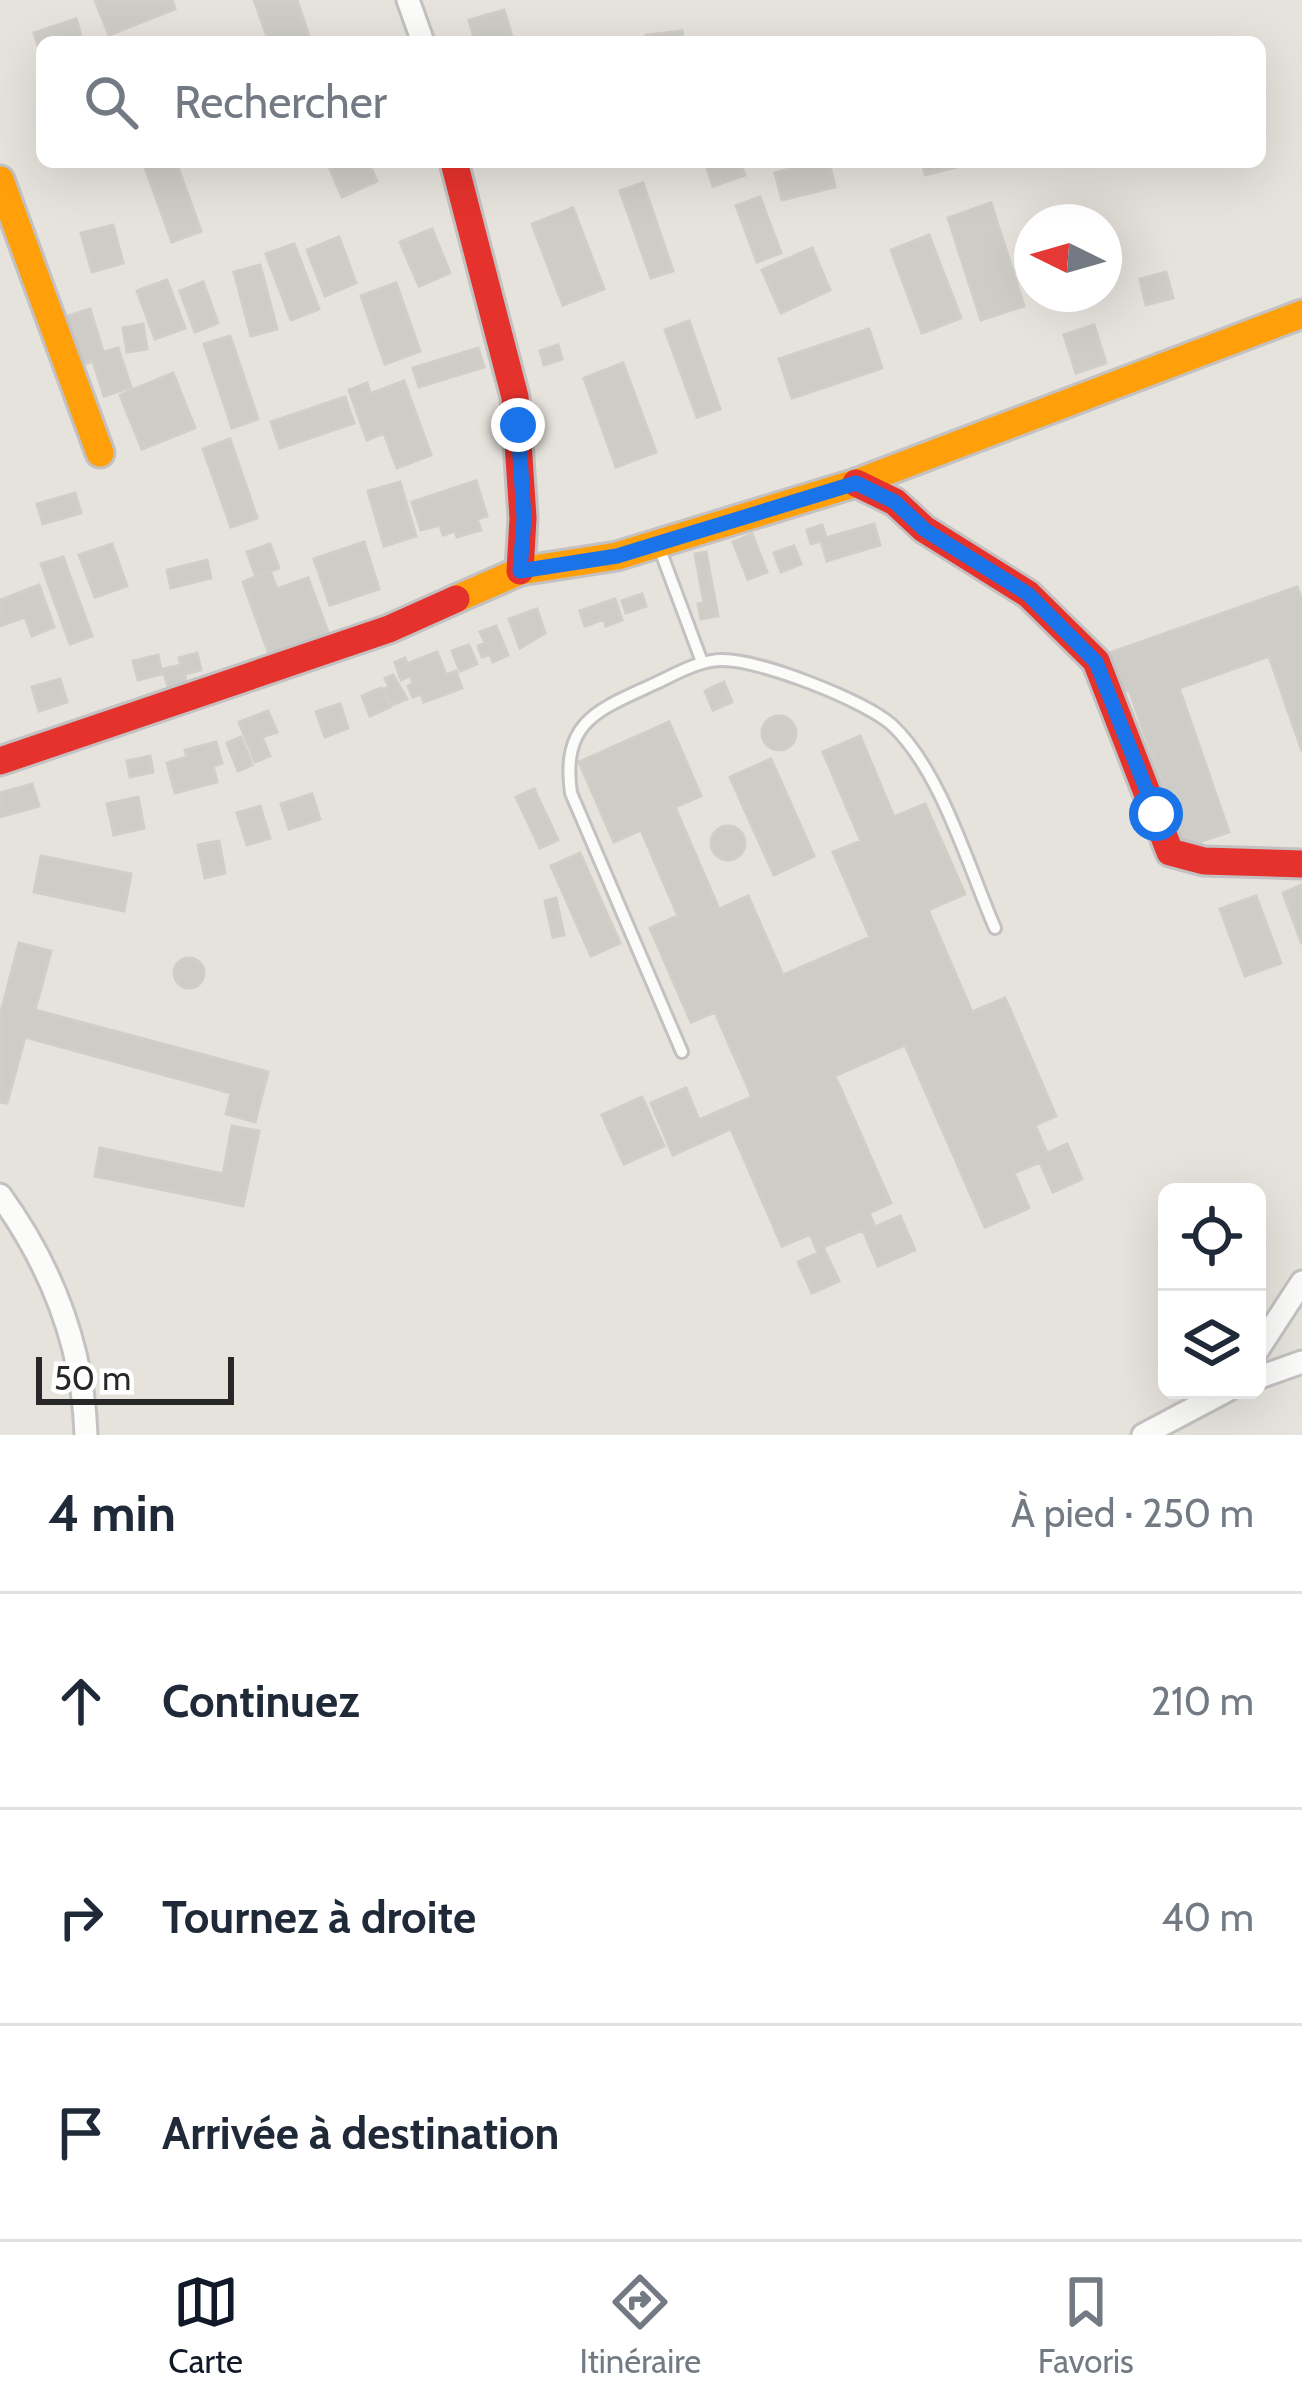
<!DOCTYPE html>
<html lang="fr">
<meta charset="utf-8">
<style>
body{margin:0;font-family:Cabin,sans-serif;background:#f2f2f3;color:#1f2937}
.controls{position:absolute;right:36px;bottom:36px;display:grid;overflow:hidden;border-radius:18px;box-shadow:0 12px 48px #0002}
.controls button{width:108px;height:108px;display:grid;place-items:center;padding:0;border:0;border-bottom:3px solid #e0e1e3;background:#fff;color:#1f2937;font:60px sans-serif}
.compass{position:absolute;left:1014px;top:204px;width:108px;height:108px;border-radius:50%;background:#fff;box-shadow:0 12px 48px #0002;rotate:275deg}
.scale{position:absolute;left:36px;bottom:30px;width:198px;box-sizing:border-box;padding-left:12px;border:6px solid #272727;border-top:0;font-size:33px;line-height:42px;white-space:nowrap;color:#272727;-webkit-text-stroke:9px #fff;paint-order:stroke}
.stop{position:absolute;width:36px;height:36px;margin:-27px;border:9px solid #1a73e8;border-radius:50%;background:#fff}
.stop.end{background:#1a73e8;border-color:#fff;box-shadow:0 3px 12px #0008}
.list{margin:0;padding:0;list-style:none}
h2{display:flex;justify-content:space-between;align-items:center;height:156px;margin:0;padding:0 48px;font-size:51px}
h2 small{font-size:39px;font-weight:400;color:#747a83}
.list li{display:grid;grid-template-columns:78px 1fr auto;gap:36px;align-items:center;box-sizing:border-box;height:216px;padding:0 48px;border-top:3px solid #e0e1e3}
.list b{display:block;font-size:45px;white-space:nowrap}
.list em{font-size:39px;font-style:normal;color:#747a83}
.icon{flex:none;width:66px;height:66px;fill:none;stroke:currentColor;stroke-width:2;stroke-linecap:round;stroke-linejoin:round}
.map{position:relative;flex:none;width:1302px;height:1435px;overflow:hidden}
.search{position:absolute;background:#fff;box-shadow:0 12px 48px #0002;left:36px;right:36px;top:36px;height:132px;display:flex;align-items:center;gap:30px;box-sizing:border-box;padding:0 42px;border-radius:18px;color:#747a83;font-size:45px}
.sheet{height:804px;background:#fff}
nav{display:flex;justify-content:space-around;align-items:center;box-sizing:border-box;height:168px;border-top:3px solid #e0e1e3;background:#fff;font-size:33px;color:#747a83}
nav a{display:grid;justify-items:center;gap:6px}
nav .on{color:#111827}
.map>svg:first-child{display:block}
</style>
<div class="map">
<svg width="1302" height="1435" viewBox="0 0 1302 1435">
<rect width="100%" height="100%" fill="#e6e2dc"/>
<!-- building -->
<path fill="#ceccc7" stroke="#d1cec8" stroke-width="3" d="M95,0H172L175,9L109,35Z
M254,0H297L311,42H269Z
M504,10L513,40L475,42L469,20Z
M76,19L83,42H42V58L34,33Z
M682,31L684,42H646V35Z
M143,162H176L201,231L172,242Z
M327,162H368L377,181L342,197Z
M705,162H740L745,175L713,186Z
M816,162H829L835,187L782,200L775,173Z
M922,162H960L961,166L925,175Z
M643,183L673,271L651,278L620,191Z
M760,197L781,253L757,262L736,206Z
M991,203L1024,306L981,320L948,218Z
M573,208L604,289L563,305L532,224Z
M113,225L123,263L92,272L81,233Z
M432,229L450,273L419,286L400,242Z
M929,235L961,318L922,333L891,250Z
M339,237L356,283L325,296L307,250Z
M294,244L319,309L291,320L266,254Z
M812,248L830,290L781,313L762,270Z
M260,265L277,329L251,336L234,272Z
M1166,272L1173,298L1146,305L1140,279Z
M167,280L185,328L155,339L137,291Z
M203,282L218,323L195,332L180,291Z
M396,283L420,351L385,364L361,296Z
M90,309L103,352L118,348L131,387L104,396L93,361L77,366L62,318Z
M689,321L720,409L697,417L665,330Z
M143,324L147,349L127,352L123,328Z
M1094,325L1106,363L1076,373L1064,335Z
M869,329L882,368L792,398L779,359Z
M230,336L258,419L232,428L204,344Z
M558,345L562,359L544,365L540,351Z
M478,348L484,367L419,387L413,368Z
M623,363L656,452L616,467L584,378Z
M173,373L195,428L142,449L120,395Z
M404,381L431,455L397,468L384,433L367,440L349,390L367,383L370,394Z
M345,397L354,423L280,448L271,422Z
M230,439L257,518L231,527L203,449Z
M476,481L487,516L477,519L481,530L457,537L455,531L443,535L440,525L421,530L412,502Z
M400,482L416,536L384,546L368,491Z
M75,493L81,513L43,524L37,504Z
M874,524L880,545L827,561L821,541L811,544L807,530L822,525L826,538Z
M752,534L767,572L748,579L733,542Z
M364,542L379,589L330,605L314,559Z
M112,544L127,586L95,597L79,555Z
M270,544L279,568L256,577L247,552Z
M794,546L801,564L781,572L774,553Z
M706,552L718,616L701,619L698,604L704,603L695,554Z
M63,557L92,636L70,644L41,564Z
M207,560L211,578L171,588L167,570Z
M270,571L277,589L308,578L328,632L269,654L243,582Z
M39,585L54,627L32,636L25,617L0,626V600Z
M1297,587L1302,601V751L1269,656L1179,688L1229,832L1184,847L1129,690L1121,693L1107,654Z
M642,594L646,606L626,613L622,601Z
M615,599L622,620L606,626L604,619L585,626L580,611Z
M537,609L545,633L520,648L509,619Z
M496,626L508,655L493,662L490,654L482,657L478,646L485,643L480,632Z
M469,645L477,664L460,671L452,651Z
M437,652L446,675L456,671L462,688L424,702L421,694L413,697L408,686L413,683L410,676L401,680L395,662L405,658L407,664Z
M197,653L201,670L185,674L186,682L168,687L163,669L181,665L179,658Z
M158,655L162,674L138,680L133,661Z
M393,675L407,699L392,705L384,689L389,687L385,678Z
M60,679L67,702L39,711L32,687Z
M724,682L732,702L713,710L705,691Z
M381,688L390,707L370,716L362,696Z
M340,704L348,728L325,737L316,712Z
M268,711L277,732L262,737L270,756L255,762L239,722Z
M762 733a17 17 0 1 1 34 0a17 17 0 1 1-34 0Z
M669,722L701,796L675,807L719,909L748,896L783,975L870,937L833,852L861,841L823,752L860,736L894,817L925,804L965,894L928,910L972,1012L1005,998L1056,1116L1035,1125L1047,1153L1067,1144L1082,1179L1053,1192L1040,1162L1014,1173L1029,1208L985,1227L905,1045L835,1076L891,1203L869,1213L875,1227L900,1216L915,1250L878,1266L863,1230L823,1247L839,1281L812,1293L798,1262L818,1253L810,1234L782,1246L731,1129L673,1155L651,1103L686,1088L699,1120L752,1097L715,1012L691,1022L650,928L678,916L641,830L614,842L579,762Z
M241,737L252,765L238,771L227,743Z
M216,742L222,763L213,766L217,782L175,793L167,763L187,757L185,750Z
M150,756L153,772L130,777L127,761Z
M771,759L814,856L774,875L730,777Z
M32,784L39,806L0,817V793Z
M534,789L558,840L540,848L516,797Z
M312,794L320,819L289,829L281,804Z
M138,797L144,828L114,835L107,804Z
M260,806L270,838L247,845L237,813Z
M711 843a17 17 0 1 1 34 0a17 17 0 1 1-34 0Z
M219,841L225,873L205,878L198,845Z
M580,853L620,943L591,956L551,866Z
M41,856L131,874L124,911L34,892Z
M1302,885V944L1283,893Z
M1256,896L1281,963L1245,976L1220,909Z
M556,898L564,935L553,937L545,901Z
M19,943L51,951L35,1010L268,1072L255,1122L226,1114L231,1093L25,1037L7,1103L0,1102V1016Z
M174 973a15 15 0 1 1 30 0a15 15 0 1 1-30 0Z
M642,1097L664,1146L624,1164L602,1115Z
M232,1126L259,1131L243,1206L95,1176L100,1148L223,1174Z"/>
<g fill="none" stroke-linecap="round" stroke-linejoin="round">
<defs>
<path id="lane" d="M659,547L702,662
M682,1052L571,793C561,721 598,710 654,684C676,674 698,660 723,660C760,660 864,700 892,725C941,771 968,866 995,928"/>
<path id="street" d="M408,0L423,42
M0,1195C52,1267 83,1347 86,1435
M1257,1351L1302,1282
M1257,1378L1302,1362
M1143,1435L1228,1390"/>
<path id="slow" d="M0,180L100,453
M456,599L520,571L617,556L856,483L1302,314"/>
<path id="jam" d="M454,162L515,397L523,518L520,571
M856,483L895,502L924,529L1028,594L1096,661L1170,852L1204,861L1302,864
M0,761L389,629L456,599"/>
</defs>
<!-- lane casing -->
<use href="#lane" stroke="#c3c1c2" stroke-width="16"/>
<!-- street casing -->
<use href="#street" stroke="#c3c1c2" stroke-width="27"/>
<!-- slow casing -->
<use href="#slow" stroke="#c3c1c2" stroke-width="33"/>
<!-- jam casing -->
<use href="#jam" stroke="#c3c1c2" stroke-width="33"/>
<!-- lane -->
<use href="#lane" stroke="#fbfbfa" stroke-width="10"/>
<!-- street -->
<use href="#street" stroke="#fbfbfa" stroke-width="21"/>
<!-- slow -->
<use href="#slow" stroke="#ff9f0a" stroke-width="27"/>
<!-- jam -->
<use href="#jam" stroke="#e5322d" stroke-width="27"/>
</g>
<g fill="none" stroke-linecap="round" stroke-linejoin="round">
<!-- route -->
<path stroke="#1a73e8" stroke-width="15" d="M518,425L524,518L520,571L617,556L856,483L895,502L925,530L1028,594L1096,662L1156,814"/>
</g>
</svg>
<div class="controls">
<button><svg class="icon" aria-label="locate" viewBox="0 0 24 24"><circle cx="12" cy="12" r="6"/><path d="M12 2v4M12 18v4M2 12h4M18 12h4"/></svg></button>
<button><svg class="icon" aria-label="layers" viewBox="0 0 24 24"><path d="M12 4l9 5-9 5-9-5zM3 14l9 5 9-5"/></svg></button>
</div>
<svg class="compass" viewBox="-18 -18 36 36"><path d="M0-13l5 13h-10z" fill="#e53935"/><path d="M0 13l5-13h-10z" fill="#747a83"/></svg>
<div class="scale">50 m</div>
<div class="stop" style="left:1156px;top:814px"></div>
<div class="stop end" style="left:518px;top:425px"></div>
<div class="search"><svg class="icon" aria-label="search" viewBox="0 0 24 24"><circle cx="10" cy="10" r="6"/><path d="M15 15l6 6"/></svg>Rechercher</div>
</div>
<section class="sheet">
<h2>4 min<small>À pied · 250 m</small></h2>
<ul class="list">
<li><svg class="icon" aria-label="ahead" viewBox="0 0 24 24"><path d="M12 20V5M6 11l6-6 6 6"/></svg><div><b>Continuez</b></div><em>210 m</em></li>
<li><svg class="icon" aria-label="right" viewBox="0 0 24 24"><path d="M7 20v-9h11M14 6l5 5-5 5"/></svg><div><b>Tournez à droite</b></div><em>40 m</em></li>
<li><svg class="icon" aria-label="arrive" viewBox="0 0 24 24"><path d="M6 21V4h12l-3 4 3 4H6"/></svg><div><b>Arrivée à destination</b></div></li>
</ul>
</section>
<nav>
<a class="on"><svg class="icon" aria-label="map" viewBox="0 0 24 24"><path d="M3 6l6-2 6 2 6-2v14l-6 2-6-2-6 2zM9 4v14M15 6v14"/></svg>Carte</a>
<a><svg class="icon" aria-label="directions" viewBox="0 0 24 24"><path d="M12 3l9 9-9 9-9-9zM9 14v-3h6M13 9l2 2-2 2"/></svg>Itinéraire</a>
<a><svg class="icon" aria-label="saved" viewBox="0 0 24 24"><path d="M7 4h10v16l-5-4-5 4z"/></svg>Favoris</a>
</nav>
